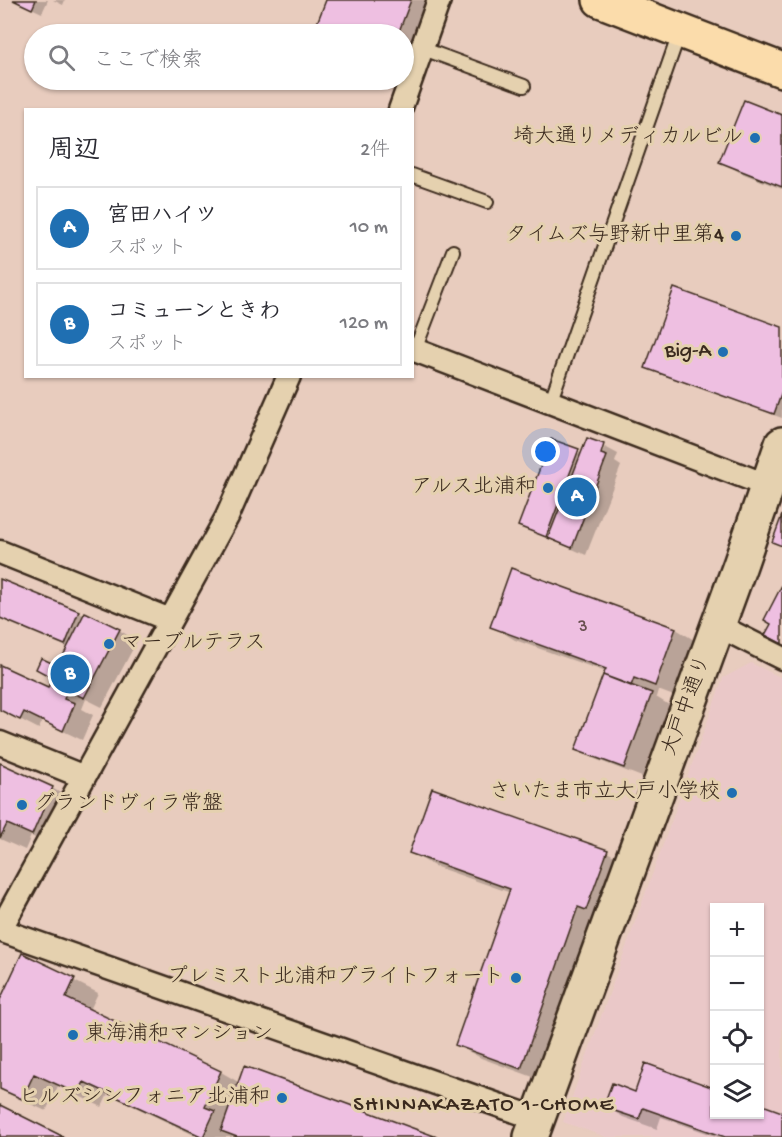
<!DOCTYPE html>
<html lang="ja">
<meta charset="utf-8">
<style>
body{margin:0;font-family:"Gochi Hand","Klee One",sans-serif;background:#f2f2f3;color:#2b2b33}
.controls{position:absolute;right:18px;bottom:18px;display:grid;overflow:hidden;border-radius:0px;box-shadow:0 2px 4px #0004}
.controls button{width:54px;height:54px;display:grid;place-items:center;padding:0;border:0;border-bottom:2px solid #e1e1e2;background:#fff;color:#2b2b33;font:30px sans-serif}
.you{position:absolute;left:546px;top:452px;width:21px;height:21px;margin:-15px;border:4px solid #fff;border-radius:50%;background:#1a73e8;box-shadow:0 0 0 9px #1a73e833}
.badge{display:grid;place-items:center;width:39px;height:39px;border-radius:50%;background:#1f6fb2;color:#fff;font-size:20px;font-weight:700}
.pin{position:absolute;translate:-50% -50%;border:3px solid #fff;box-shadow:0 2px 6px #0006}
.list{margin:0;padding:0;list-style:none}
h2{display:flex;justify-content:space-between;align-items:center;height:78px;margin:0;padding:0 24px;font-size:26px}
h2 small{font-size:20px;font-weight:400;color:#7c7c81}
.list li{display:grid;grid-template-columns:39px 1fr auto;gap:18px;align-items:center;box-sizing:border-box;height:84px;margin:0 12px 12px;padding:0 12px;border:2px solid #e1e1e2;border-radius:0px}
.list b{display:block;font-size:22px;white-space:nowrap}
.list p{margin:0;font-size:20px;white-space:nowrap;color:#7c7c81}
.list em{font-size:20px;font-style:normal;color:#7c7c81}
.icon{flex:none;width:33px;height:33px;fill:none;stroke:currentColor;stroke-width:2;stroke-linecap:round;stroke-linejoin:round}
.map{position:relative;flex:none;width:782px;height:1137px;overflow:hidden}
.search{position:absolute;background:#fff;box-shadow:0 2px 4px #0004;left:24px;top:24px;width:390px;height:66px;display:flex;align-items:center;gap:15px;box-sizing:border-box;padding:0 21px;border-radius:33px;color:#7c7c81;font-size:22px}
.panel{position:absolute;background:#fff;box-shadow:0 2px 4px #0004;left:24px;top:108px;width:390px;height:270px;border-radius:0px}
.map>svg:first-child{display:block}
</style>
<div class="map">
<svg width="782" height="1137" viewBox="0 0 782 1137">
<rect width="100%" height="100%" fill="#e8ccbe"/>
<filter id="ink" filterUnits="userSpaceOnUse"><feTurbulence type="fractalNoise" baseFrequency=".0167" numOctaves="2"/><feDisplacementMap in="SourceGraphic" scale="12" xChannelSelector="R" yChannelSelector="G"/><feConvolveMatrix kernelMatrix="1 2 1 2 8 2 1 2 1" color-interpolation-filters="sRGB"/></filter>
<g filter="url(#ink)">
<!-- built -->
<path fill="#eac8c8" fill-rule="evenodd" d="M751,663L782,678V1137H606L563,1122L723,678ZM714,908H760V1114H714Z"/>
<!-- shadow -->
<path fill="#0003" d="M14,0H48L42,13Z
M53,0H65L63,5Z
M327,0H429L404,64V34H317L315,31Z
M782,116V189L739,172L721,161Z
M782,328V418L662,375L647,367Z
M552,441L599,461L605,447L618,454L615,462L621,466L586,555L520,526Z
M512,570L676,629L699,643L679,698L658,690L656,697L669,705L642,777L595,759L577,749L606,672L515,640L492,626Z
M0,580L119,630L137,641L102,707L86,699L82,709L93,715L82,740L42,721L39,729L0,709V667L49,689L69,648L0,619Z
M0,765L52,788L76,802L56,847L31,836L25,850L0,839Z
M410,852H607L631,865L544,1081L481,1058L457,1045L511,893L434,866Z
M23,955L98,993L90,1010L221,1072L240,1083L433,1137H198L108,1094L102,1107L58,1086L46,1111L0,1090V1004Z
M645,1065L714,1090V1114H760V1106L782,1114V1137H718L661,1117L657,1129L623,1117L605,1106L636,1094Z"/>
<!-- building -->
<path fill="#eebfe1" stroke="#3b2a1e" stroke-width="1.5" d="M13,0H36L32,9Z
M326,0H411L398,34H316L314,31Z
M744,100L782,115V187L719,162Z
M674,288L782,327V392L774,414L645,368Z
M587,438L604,444L601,454L607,456L572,548L548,538Z
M551,439L579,449L546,537L518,526Z
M782,515V546L772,542Z
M511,568L676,628L655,686L634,678L631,686L603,675L606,669L490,627Z
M0,579L79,611L65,645L0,618Z
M782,585V644L765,635L771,624L764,620Z
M85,612L120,629L84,698L67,690L64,699L75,703L63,731L24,712L20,720L0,710V665L48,687L53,678L36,669L41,658L58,666Z
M603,675L652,693L624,768L575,750Z
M0,763L53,787L32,835L7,824L0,838Z
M432,788L608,850L586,910L578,907L521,1069L455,1045L510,889L409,853Z
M22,953L75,978L66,998L221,1071L205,1107L215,1111L203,1137L84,1082L78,1094L34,1074L22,1099L0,1089V1000Z
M645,1063L714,1088V1114H760V1104L782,1112V1137H725L643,1108L639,1119L603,1107L612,1083L635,1092Z
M244,1066L437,1137H237L221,1131Z
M0,1105L64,1137H0Z"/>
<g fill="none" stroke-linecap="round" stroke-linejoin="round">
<defs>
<path id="lane" d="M421,48L524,86
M412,175L487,202
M415,350L453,251
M550,403L680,31"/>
<path id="street" d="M400,110L439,0
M412,349L766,485
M0,552L170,620
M717,625L782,658
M0,743L84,777
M0,930L227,517L289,376
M0,930L538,1119"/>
<path id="secondary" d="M531,1137L740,565L782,444"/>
<path id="highway" d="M600,0L782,70"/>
</defs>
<!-- lane casing -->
<use href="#lane" stroke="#3b2a1e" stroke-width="16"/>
<!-- street casing -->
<use href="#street" stroke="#3b2a1e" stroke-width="27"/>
<!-- secondary casing -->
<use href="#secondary" stroke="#3b2a1e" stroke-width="38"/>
<!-- highway casing -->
<use href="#highway" stroke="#3b2a1e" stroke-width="38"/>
<!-- lane -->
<use href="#lane" stroke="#e5d1af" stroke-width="12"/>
<!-- street -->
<use href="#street" stroke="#e5d1af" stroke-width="22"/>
<!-- secondary -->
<use href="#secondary" stroke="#e5d1af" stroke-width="33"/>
<!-- highway -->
<use href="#highway" stroke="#fbdcab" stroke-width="33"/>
</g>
</g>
<!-- markers -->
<g fill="#1f6fb2" stroke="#e5d1af" stroke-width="2">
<circle cx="755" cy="138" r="6"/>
<circle cx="736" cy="236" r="6"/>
<circle cx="723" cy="352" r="6"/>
<circle cx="548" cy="488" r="6"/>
<circle cx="109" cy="644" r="6"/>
<circle cx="732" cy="793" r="6"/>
<circle cx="22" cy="805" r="6"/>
<circle cx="516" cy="978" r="6"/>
<circle cx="73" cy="1035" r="6"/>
<circle cx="282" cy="1098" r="6"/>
</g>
<g text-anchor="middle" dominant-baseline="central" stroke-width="6" stroke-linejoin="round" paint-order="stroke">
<!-- number labels -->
<g font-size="18" fill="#684f4f">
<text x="583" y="627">3</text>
</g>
<!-- poi labels -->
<g font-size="21" fill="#3b2a1e" stroke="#e5d1af" text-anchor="end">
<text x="743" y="138">埼大通りメディカルビル</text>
<text x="724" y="236">タイムズ与野新中里第4</text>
<text x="711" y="352">Big-A</text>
<text x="536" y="488">アルス北浦和</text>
<text x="121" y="644" text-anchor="start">マーブルテラス</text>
<text x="720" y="793">さいたま市立大戸小学校</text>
<text x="34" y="805" text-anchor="start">グランドヴィラ常盤</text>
<text x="504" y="978">プレミスト北浦和ブライトフォート</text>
<text x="85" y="1035" text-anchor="start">東海浦和マンション</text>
<text x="270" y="1098">ヒルズシンフォニア北浦和</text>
</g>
<!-- street labels -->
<g font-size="21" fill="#3b2a1e" stroke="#e5d1af">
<text transform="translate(688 706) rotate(-70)">大戸中通り</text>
</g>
<!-- neighbourhood labels -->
<g font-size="22" letter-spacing="1.5" fill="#3b2a1e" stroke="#e5d1af">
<text x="484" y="1106">SHINNAKAZATO 1-CHOME</text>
</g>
</g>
</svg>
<div class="controls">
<button>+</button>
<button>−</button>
<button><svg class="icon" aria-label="locate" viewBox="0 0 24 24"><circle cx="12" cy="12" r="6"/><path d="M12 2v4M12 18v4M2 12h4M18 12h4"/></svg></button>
<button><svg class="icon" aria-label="layers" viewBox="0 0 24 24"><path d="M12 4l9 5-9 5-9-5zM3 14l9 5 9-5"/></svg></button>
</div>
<div class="you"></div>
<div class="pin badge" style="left:577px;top:497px">A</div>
<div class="pin badge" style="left:70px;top:674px">B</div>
<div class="search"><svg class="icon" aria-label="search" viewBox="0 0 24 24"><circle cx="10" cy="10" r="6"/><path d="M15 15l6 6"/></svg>ここで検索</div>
<section class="panel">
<h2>周辺<small>2件</small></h2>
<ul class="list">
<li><span class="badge">A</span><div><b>宮田ハイツ</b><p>スポット</p></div><em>10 m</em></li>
<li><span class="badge">B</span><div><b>コミューンときわ</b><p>スポット</p></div><em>120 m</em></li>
</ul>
</section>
</div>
